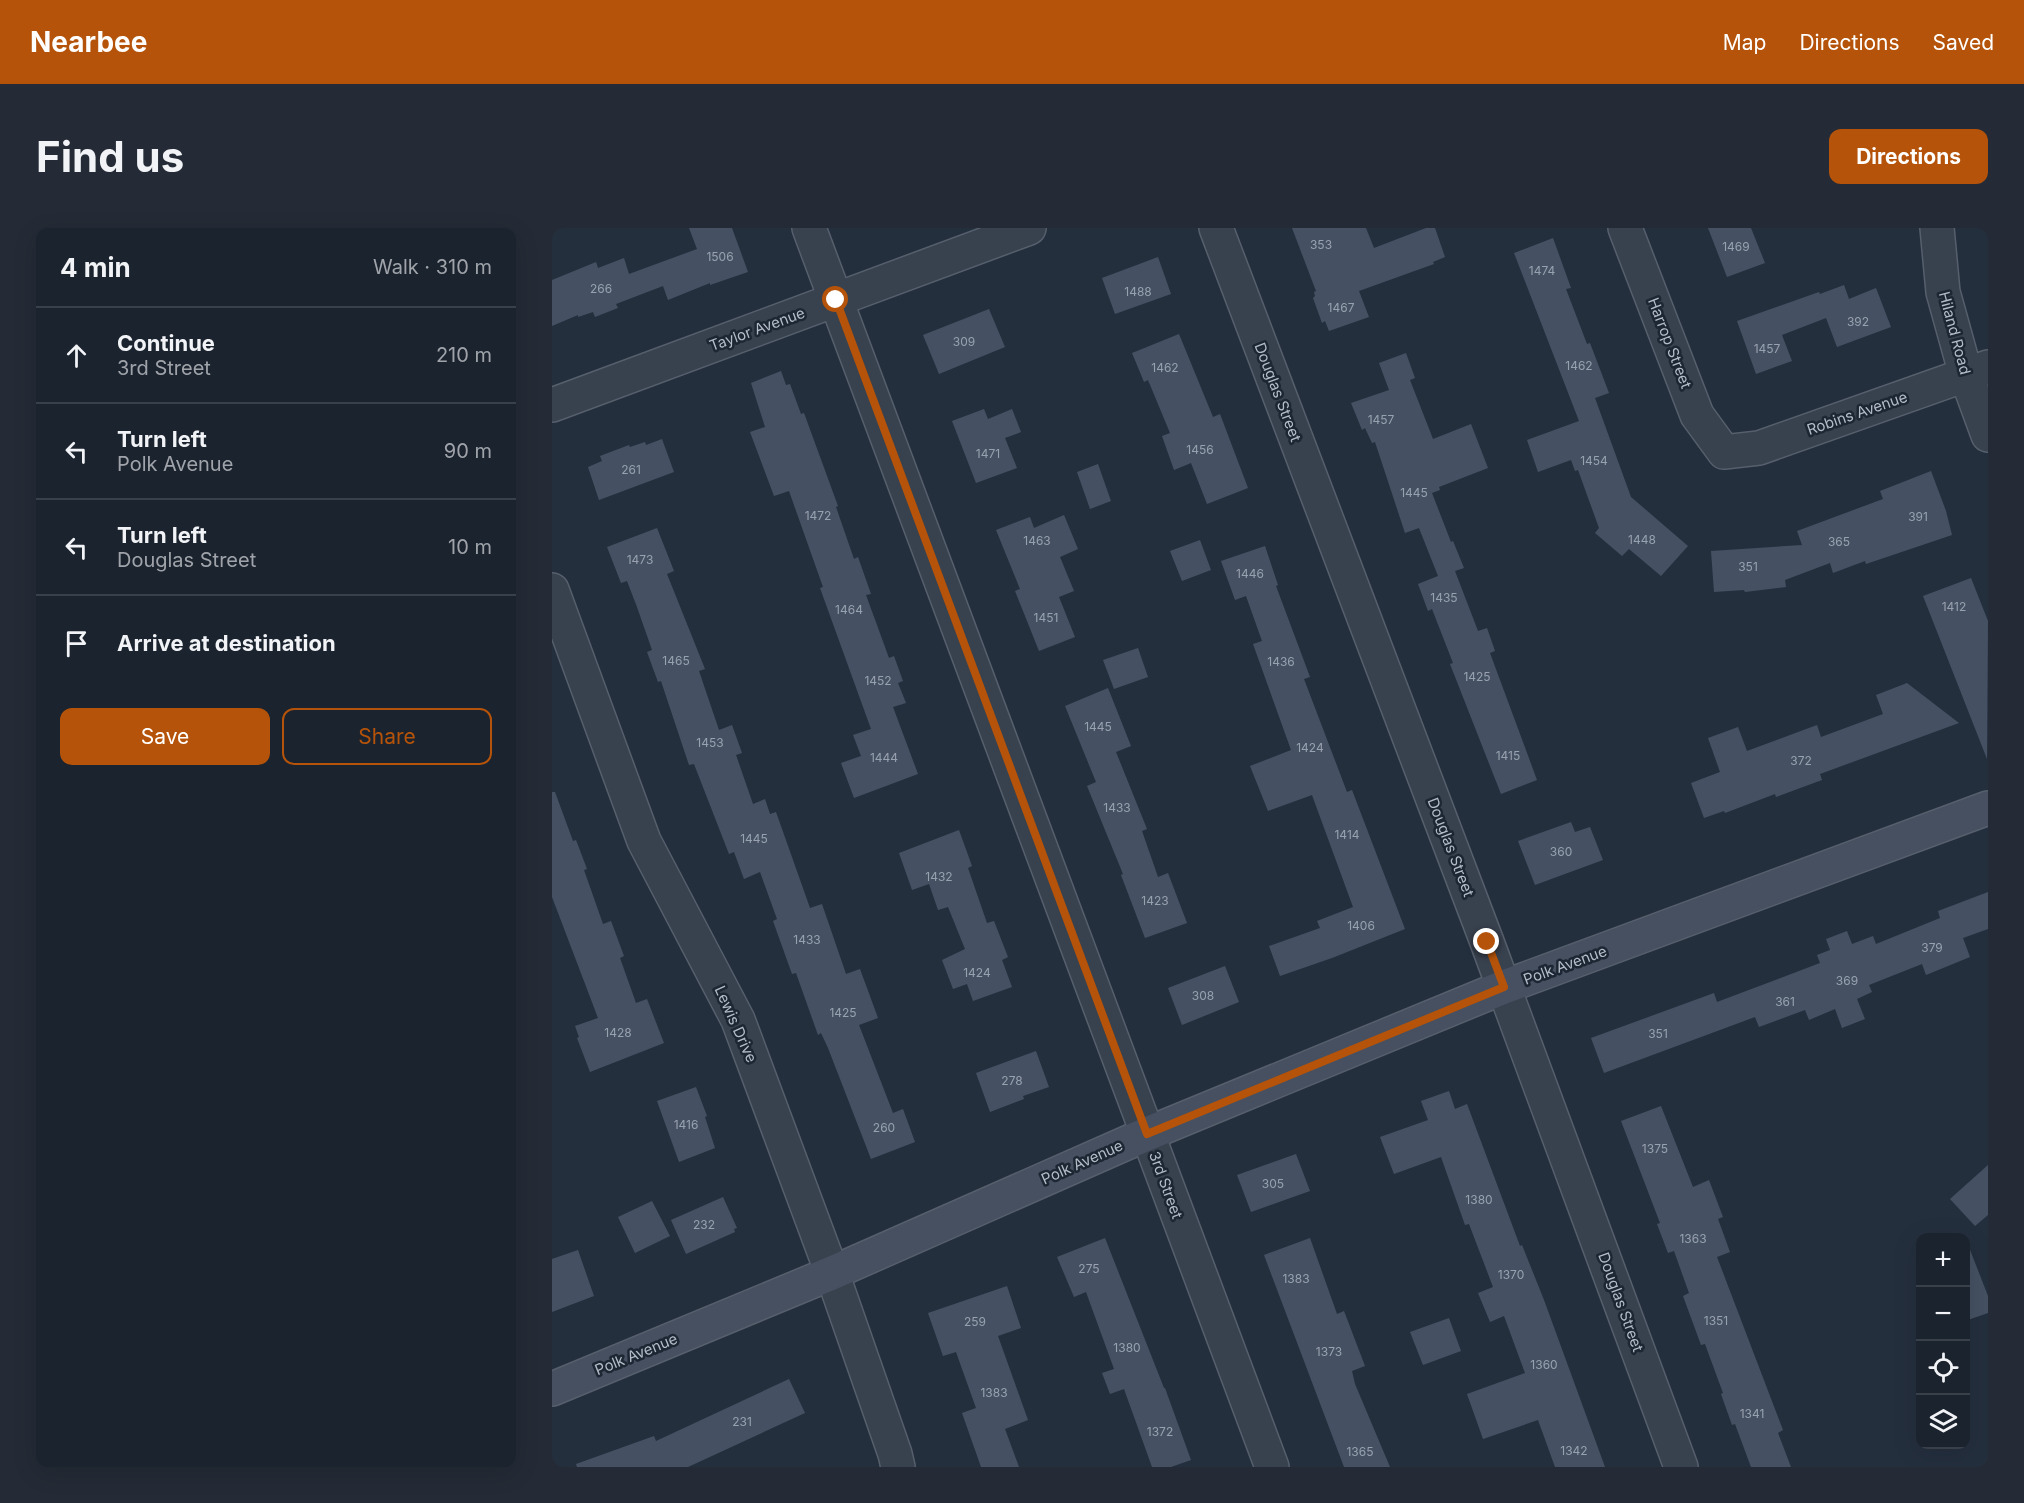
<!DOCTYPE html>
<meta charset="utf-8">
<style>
body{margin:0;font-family:Inter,sans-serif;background:#242b36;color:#f1f3f6}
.controls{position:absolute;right:18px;bottom:18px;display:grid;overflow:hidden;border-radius:12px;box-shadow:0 6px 24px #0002}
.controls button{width:54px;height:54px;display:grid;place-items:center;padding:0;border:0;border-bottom:2px solid #39404a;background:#1b232e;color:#f1f3f6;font:30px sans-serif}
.stop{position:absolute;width:18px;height:18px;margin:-14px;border:4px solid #b45309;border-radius:50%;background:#fff}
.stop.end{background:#b45309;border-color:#fff;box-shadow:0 2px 6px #0008}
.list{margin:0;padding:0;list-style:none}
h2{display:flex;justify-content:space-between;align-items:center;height:78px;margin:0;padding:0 24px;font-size:26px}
h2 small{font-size:20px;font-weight:400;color:#a0a4aa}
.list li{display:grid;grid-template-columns:39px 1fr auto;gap:18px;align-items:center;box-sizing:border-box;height:96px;padding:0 24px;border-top:2px solid #39404a}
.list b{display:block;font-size:22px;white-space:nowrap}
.list p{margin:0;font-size:20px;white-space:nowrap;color:#a0a4aa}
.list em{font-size:20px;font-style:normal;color:#a0a4aa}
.actions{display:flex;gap:12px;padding:18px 24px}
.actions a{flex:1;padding:14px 0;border:2px solid #b45309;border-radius:12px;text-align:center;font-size:21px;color:#b45309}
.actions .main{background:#b45309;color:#fff}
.icon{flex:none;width:33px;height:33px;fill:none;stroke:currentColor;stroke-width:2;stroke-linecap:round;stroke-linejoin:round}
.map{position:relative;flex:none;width:1436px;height:1239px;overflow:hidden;border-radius:12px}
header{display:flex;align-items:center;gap:36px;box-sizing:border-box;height:84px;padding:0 30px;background:#b45309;color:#fff}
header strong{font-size:28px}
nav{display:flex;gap:33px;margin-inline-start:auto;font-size:21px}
.intro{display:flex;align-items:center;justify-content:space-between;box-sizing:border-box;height:144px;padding:0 36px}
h1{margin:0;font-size:42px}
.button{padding:15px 27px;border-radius:12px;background:#b45309;color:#fff;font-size:21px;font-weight:700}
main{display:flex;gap:36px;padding:0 36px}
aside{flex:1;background:#1b232e;border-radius:12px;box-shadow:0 6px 24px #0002}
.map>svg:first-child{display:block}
</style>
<header>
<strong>Nearbee</strong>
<nav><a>Map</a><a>Directions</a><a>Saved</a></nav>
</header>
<div class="intro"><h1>Find us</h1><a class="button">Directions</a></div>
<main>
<aside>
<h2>4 min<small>Walk · 310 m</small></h2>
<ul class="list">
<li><svg class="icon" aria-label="ahead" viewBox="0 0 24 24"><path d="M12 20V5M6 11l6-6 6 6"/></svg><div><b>Continue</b><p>3rd Street</p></div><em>210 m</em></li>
<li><svg class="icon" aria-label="left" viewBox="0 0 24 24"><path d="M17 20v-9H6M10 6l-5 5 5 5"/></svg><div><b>Turn left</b><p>Polk Avenue</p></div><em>90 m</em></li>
<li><svg class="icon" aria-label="left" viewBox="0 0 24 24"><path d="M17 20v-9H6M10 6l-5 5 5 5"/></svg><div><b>Turn left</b><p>Douglas Street</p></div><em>10 m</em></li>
<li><svg class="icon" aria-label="arrive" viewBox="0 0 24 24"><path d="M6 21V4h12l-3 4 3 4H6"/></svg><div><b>Arrive at destination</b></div></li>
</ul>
<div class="actions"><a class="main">Save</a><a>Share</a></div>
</aside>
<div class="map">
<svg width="1436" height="1239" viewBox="0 0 1436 1239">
<rect width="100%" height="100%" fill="#242f3e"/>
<!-- building -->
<path fill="#455162" d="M137,0H180L196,44L158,57V55L116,72L111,58L64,76L66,80L43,89L41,84L26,89V87L0,98V52L44,34L46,40L72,30L77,46L145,21Z
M740,0H814L822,20L874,0H883L893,29L881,34L882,36L807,63L817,89L777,103L773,93L770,95L761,70L763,68L762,64L764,63Z
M1156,0H1199L1213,35L1175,49Z
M1001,10L1019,60L1014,61L1035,116L1038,115L1057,165L1043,170L1079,269L1136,318L1109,348L1077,321L1070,328L1043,305L1047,300L1026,242L1023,243L1019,232L986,244L975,212L1027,193L962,25Z
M606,29L619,66L563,86L550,50Z
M1292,57L1297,71L1324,60L1339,99L1285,119L1274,90L1230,107L1240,133L1204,146L1185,93L1267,64L1268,66Z
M437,81L453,119L387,146L371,107Z
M627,106L661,189L668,186L696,260L655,276L639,235L622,242L610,208L618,205L596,152L592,154L580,125Z
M854,125L863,150L858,152L881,211L919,196L936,240L887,259L888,262L880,265L899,314L901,313L912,340L903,343L926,403L935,400L943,423L938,425L985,552L949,566L898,436L901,435L880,381L876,383L866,356L886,348L867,300L853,305L823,214L820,215L813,200L810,202L799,175L837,162L827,135Z
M229,143L234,157L238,156L249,186L252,185L286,278L284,279L302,331L306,329L319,366L314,367L337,430L342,428L351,453L346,455L354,475L341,479L366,546L302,570L289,535L309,528L301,507L319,501L268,360L271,359L237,263L222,268L198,204L213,199L199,155Z
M432,181L436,191L460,181L469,204L453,210L465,240L424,255L400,193Z
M110,211L122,244L47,272L36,239L50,233L48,228L77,217L78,219L93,214L94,217Z
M546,236L559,273L538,281L525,244Z
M1379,243L1394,283L1400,307L1314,336L1313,333L1281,345L1278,335L1233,352L1234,359L1193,364L1192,362L1162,364L1159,323L1250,317L1245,303L1331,271L1328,263Z
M512,287L526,321L508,329L522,363L507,369L523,409L487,423L463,363L468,361L444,302L478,289L482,300Z
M105,300L122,343L115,346L153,441L147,443L167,502L180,497L190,525L184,527L201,576L213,571L218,586L224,584L258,680L270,676L294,746L308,741L326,790L307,797L341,885L351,881L363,914L319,931L276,820L269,805L266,807L244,745L240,746L221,693L225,691L208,644L192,651L182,624L177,626L142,536L137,537L109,453L106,454L95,424L100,422L85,379L75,353L69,355L55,319Z
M648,312L659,342L630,353L618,323Z
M713,318L726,357L724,358L758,449L752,451L795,564L800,562L853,701L780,730L728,748L717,718L768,700L765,693L801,679L760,567L716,583L698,538L739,522L701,416L710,413L694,368L683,372L669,333Z
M1419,350L1436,393L1435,531L1371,368Z
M586,420L596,449L562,461L551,432Z
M1355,455L1407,495L1268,546L1270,552L1224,569L1223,566L1173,585L1172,583L1152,590L1139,555L1168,544L1156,510L1186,499L1195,523L1265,497L1269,509L1331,486L1324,467Z
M556,460L579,518L564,524L595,601L590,603L606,649L616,645L635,695L593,710L569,647L571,646L535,558L544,554L513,478Z
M0,564H3L21,613L24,612L35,641L32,642L51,696L59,693L72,728L68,730L84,775L95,771L112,815L38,844L25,810L27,809L23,798L46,790L0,669Z
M1019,594L1023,604L1038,599L1051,632L983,657L966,613Z
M407,602L420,638L416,640L435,695L442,693L456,729L450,732L460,759L421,773L415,756L401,761L390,732L413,721L396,679L386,682L377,656L360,662L347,625Z
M1436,664V701L1411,710L1418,729L1374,747L1370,736L1317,757L1320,764L1305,771L1313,791L1290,800L1283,781L1257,792L1253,782L1207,799L1203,789L1052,845L1039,810L1162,765L1165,774L1268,735L1265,727L1278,722L1274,711L1295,703L1300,716L1321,708L1324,716L1388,690L1386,683Z
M673,738L687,774L630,797L616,760Z
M484,823L497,859L471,868L472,871L438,884L424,845Z
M144,859L155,888L153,889L163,920L127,934L105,873Z
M897,863L903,881L915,876L968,1018L970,1017L992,1072L1053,1239H1003L986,1192L931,1211L915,1166L973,1145L952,1088L938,1094L926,1065L941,1059L917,996L913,997L889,929L842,946L828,909L876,892L869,873Z
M1109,878L1141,959L1157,952L1171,989L1166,991L1178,1024L1165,1029L1231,1202L1226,1205L1239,1239H1199L1183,1196L1180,1197L1169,1166L1171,1165L1153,1116L1149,1117L1131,1068L1137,1065L1122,1023L1116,1025L1105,996L1108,995L1069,893Z
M744,926L758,963L699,984L685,947Z
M1436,937V987L1423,998L1398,971Z
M171,969L185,1000L182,1001L183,1004L134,1026L119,992Z
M100,973L118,1008L83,1025L66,989Z
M553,1010L612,1160H613L639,1232L619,1239H600L572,1161L558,1166L550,1145L562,1141L534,1064L522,1069L505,1029Z
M758,1010L785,1086L792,1083L813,1138L800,1143L803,1156L838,1239H792L712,1027Z
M1413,1014H1415L1436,1068V1085L1413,1093Z
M26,1022L42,1068L0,1084V1031Z
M455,1058L469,1100L446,1108L476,1192L453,1201L467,1239H429L410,1185L424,1180L404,1124L391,1128L376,1085Z
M897,1090L909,1123L871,1137L858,1104Z
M237,1151L253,1185L136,1239H25L24,1236L102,1208L104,1213Z"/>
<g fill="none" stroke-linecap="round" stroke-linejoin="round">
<defs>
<path id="street" d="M257,0L720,1239
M664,0L935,714L1129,1239
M1073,0L1145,187L1172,224L1207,220L1436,139
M1385,0L1391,64L1414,147L1436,207
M0,177L477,0
M0,362L92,613L186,792L280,1045L343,1226L346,1239"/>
<path id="secondary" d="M0,1161L280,1045L595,906L952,759L1436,580"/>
</defs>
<!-- street casing -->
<use href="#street" stroke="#565f6c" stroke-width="36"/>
<!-- secondary casing -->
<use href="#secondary" stroke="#565f6c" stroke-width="36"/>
<!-- street -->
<use href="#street" stroke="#38414e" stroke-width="33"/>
<!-- secondary -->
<use href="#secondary" stroke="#465061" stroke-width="33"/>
</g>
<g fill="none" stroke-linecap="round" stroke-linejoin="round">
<!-- route -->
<path stroke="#b45309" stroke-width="8" d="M284,72L595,906L952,759L935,714"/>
</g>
<g text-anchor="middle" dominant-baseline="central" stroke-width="5" stroke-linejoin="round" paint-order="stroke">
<!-- number labels -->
<g font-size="12" fill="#98a1af">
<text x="769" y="16">353</text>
<text x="1184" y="18">1469</text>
<text x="168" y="28">1506</text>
<text x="990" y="42">1474</text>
<text x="49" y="60">266</text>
<text x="586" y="63">1488</text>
<text x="789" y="79">1467</text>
<text x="1306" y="93">392</text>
<text x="412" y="113">309</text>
<text x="1215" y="120">1457</text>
<text x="1027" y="137">1462</text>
<text x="613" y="139">1462</text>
<text x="829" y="191">1457</text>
<text x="648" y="221">1456</text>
<text x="436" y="225">1471</text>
<text x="1042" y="232">1454</text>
<text x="79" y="241">261</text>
<text x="862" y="264">1445</text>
<text x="266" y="287">1472</text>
<text x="1366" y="288">391</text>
<text x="1090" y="311">1448</text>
<text x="485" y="312">1463</text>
<text x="1287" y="313">365</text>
<text x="88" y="331">1473</text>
<text x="1196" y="338">351</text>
<text x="698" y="345">1446</text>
<text x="892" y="369">1435</text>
<text x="1402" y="378">1412</text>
<text x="297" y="381">1464</text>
<text x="494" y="389">1451</text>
<text x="124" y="432">1465</text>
<text x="729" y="433">1436</text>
<text x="925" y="448">1425</text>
<text x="326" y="452">1452</text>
<text x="546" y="498">1445</text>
<text x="158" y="514">1453</text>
<text x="758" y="519">1424</text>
<text x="956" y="527">1415</text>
<text x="332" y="529">1444</text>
<text x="1249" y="532">372</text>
<text x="565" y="579">1433</text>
<text x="795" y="606">1414</text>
<text x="202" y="610">1445</text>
<text x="1009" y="623">360</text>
<text x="387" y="648">1432</text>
<text x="603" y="672">1423</text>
<text x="809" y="697">1406</text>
<text x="255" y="711">1433</text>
<text x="1380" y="719">379</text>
<text x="425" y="744">1424</text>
<text x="1295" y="752">369</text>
<text x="651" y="767">308</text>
<text x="1233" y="773">361</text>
<text x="291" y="784">1425</text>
<text x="66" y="804">1428</text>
<text x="1106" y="805">351</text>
<text x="460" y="852">278</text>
<text x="134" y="896">1416</text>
<text x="332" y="899">260</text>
<text x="1103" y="920">1375</text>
<text x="721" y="955">305</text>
<text x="927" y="971">1380</text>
<text x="152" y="996">232</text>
<text x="1141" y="1010">1363</text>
<text x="537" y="1040">275</text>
<text x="959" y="1046">1370</text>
<text x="744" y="1050">1383</text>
<text x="1164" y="1092">1351</text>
<text x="423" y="1093">259</text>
<text x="575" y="1119">1380</text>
<text x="777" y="1123">1373</text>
<text x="992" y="1136">1360</text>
<text x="442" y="1164">1383</text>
<text x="1200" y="1185">1341</text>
<text x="190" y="1193">231</text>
<text x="608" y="1203">1372</text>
<text x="1022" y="1222">1342</text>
<text x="808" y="1223">1365</text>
</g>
<!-- street labels -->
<g font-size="15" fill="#b4bcc9" stroke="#1d2633">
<text transform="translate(205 101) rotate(-20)">Taylor Avenue</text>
<text transform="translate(1403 105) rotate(75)">Hiland Road</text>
<text transform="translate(1118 115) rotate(69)">Harrop Street</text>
<text transform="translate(726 164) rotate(69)">Douglas Street</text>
<text transform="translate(1305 185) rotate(-19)">Robins Avenue</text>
<text transform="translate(899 619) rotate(69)">Douglas Street</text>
<text transform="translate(1013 737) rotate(-20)">Polk Avenue</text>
<text transform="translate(184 796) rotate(66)">Lewis Drive</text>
<text transform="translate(530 934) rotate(-24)">Polk Avenue</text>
<text transform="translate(614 957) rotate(70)">3rd Street</text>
<text transform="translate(1069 1074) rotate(70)">Douglas Street</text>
<text transform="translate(84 1126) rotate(-22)">Polk Avenue</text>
</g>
</g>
</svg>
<div class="controls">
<button>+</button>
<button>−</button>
<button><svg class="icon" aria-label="locate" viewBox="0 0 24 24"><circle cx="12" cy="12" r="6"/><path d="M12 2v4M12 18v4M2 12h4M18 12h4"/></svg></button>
<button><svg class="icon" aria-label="layers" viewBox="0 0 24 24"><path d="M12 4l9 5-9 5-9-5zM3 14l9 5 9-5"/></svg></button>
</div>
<div class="stop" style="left:284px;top:72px"></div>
<div class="stop end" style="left:935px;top:714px"></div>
</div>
</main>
